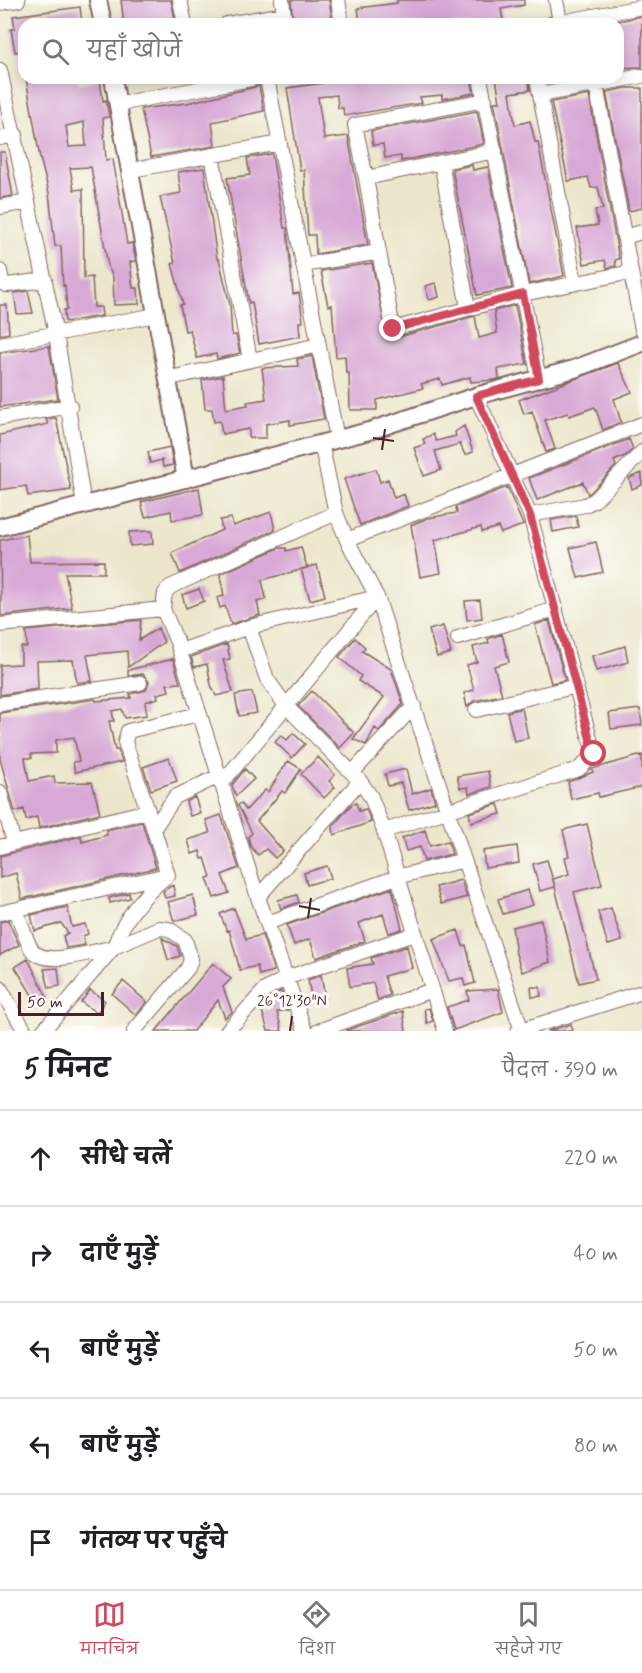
<!DOCTYPE html>
<html lang="hi">
<meta charset="utf-8">
<style>
body{margin:0;font-family:Mynerve,"Playpen Sans Deva",sans-serif;background:#f6f6f6;color:#202124}
.scale{position:absolute;left:18px;bottom:15px;width:86px;box-sizing:border-box;padding-left:6px;border:3px solid #4a1f2b;border-top:0;font-size:16px;line-height:21px;white-space:nowrap;color:#4a1f2b;-webkit-text-stroke:4px #fdfcf7;paint-order:stroke}
.stop{position:absolute;width:18px;height:18px;margin:-14px;border:4px solid #d1495b;border-radius:50%;background:#fff}
.stop.end{background:#d1495b;border-color:#fff;box-shadow:0 2px 6px #0008}
.list{margin:0;padding:0;list-style:none}
h2{display:flex;justify-content:space-between;align-items:center;height:78px;margin:0;padding:0 24px;font-size:26px}
h2 small{font-size:20px;font-weight:400;color:#757577}
.list li{display:grid;grid-template-columns:39px 1fr auto;gap:18px;align-items:center;box-sizing:border-box;height:96px;padding:0 24px;border-top:2px solid #e0e0e0}
.list b{display:block;font-size:22px;white-space:nowrap}
.list em{font-size:20px;font-style:normal;color:#757577}
.icon{flex:none;width:33px;height:33px;fill:none;stroke:currentColor;stroke-width:2;stroke-linecap:round;stroke-linejoin:round}
.map{position:relative;flex:none;width:642px;height:1031px;overflow:hidden}
.search{position:absolute;background:#fff;box-shadow:0 3px 15px #0003;left:18px;right:18px;top:18px;height:66px;display:flex;align-items:center;gap:15px;box-sizing:border-box;padding:0 21px;border-radius:18px;color:#757577;font-size:22px}
.sheet{height:558px;background:#fff}
nav{display:flex;justify-content:space-around;align-items:center;box-sizing:border-box;height:84px;border-top:2px solid #e0e0e0;background:#fff;font-size:16px;color:#757577}
nav a{display:grid;justify-items:center;gap:3px}
nav .on{color:#d1495b}
.map>svg:first-child{display:block}
</style>
<div class="map">
<svg width="642" height="1031" viewBox="0 0 642 1031">
<rect width="100%" height="100%" fill="#fdfcf7"/>
<filter id="ink" filterUnits="userSpaceOnUse"><feTurbulence type="fractalNoise" baseFrequency=".0167" numOctaves="2"/><feDisplacementMap in="SourceGraphic" scale="12" xChannelSelector="R" yChannelSelector="G"/><feConvolveMatrix kernelMatrix="1 2 1 2 8 2 1 2 1" color-interpolation-filters="sRGB"/></filter>
<filter id="wash" filterUnits="userSpaceOnUse"><feTurbulence type="fractalNoise" baseFrequency=".008" numOctaves="4" result="noise"/><feDisplacementMap in="SourceGraphic" scale="24" xChannelSelector="R" yChannelSelector="G"/><feGaussianBlur stdDeviation="1.35" result="paint"/><feColorMatrix in="noise" values="0 0 0 0 0 0 0 0 0 0 0 0 0 0 0 0 0 1.4 0 .05"/><feComposite in="paint" operator="in"/></filter>
<g filter="url(#wash)">
<rect width="100%" height="100%" fill="#ece7cc"/>
<g id="blocks">
<!-- building -->
<path fill="#d8a9d6" fill-rule="evenodd" d="M121,0H171L176,24H124Z
M291,0H329L333,24H293Z
M397,0H524V5L501,9L503,20L483,24H360L358,8L397,3Z
M80,7L82,24H24V51L15,52L11,29L15,28L13,16Z
M642,16V67L618,68V21Z
M26,78H78V84L100,80L103,101L106,100L109,117L103,118L106,160L113,159L127,244L132,243L136,261L130,262L133,288H138L139,304L114,305L113,278L108,266L91,167L70,168L74,190L83,189L84,278L92,277L94,307H101L102,316L65,322L64,310H67L65,285L63,286L61,246H55L49,193L40,158ZM84,122L86,146L69,147L66,126Z
M322,78H471L474,93L442,99V95L420,97L422,103L344,116L343,108H338L337,95L318,97L324,139L348,136L368,245L316,254L315,235H308L304,170H300L287,88L323,83Z
M496,78H528L530,90L510,93L515,125L530,121L535,142H538L564,276L529,284L494,102H500Z
M259,86L264,111L212,122L215,146L151,157L141,109L187,103Z
M626,88H642V208L629,211L606,92Z
M589,95L619,259L615,260L616,266L607,268L605,260L584,264L577,228L598,225L595,210L603,209L598,187L591,188L588,177L568,181L551,102Z
M477,111L484,144L401,161V156L385,158L383,144L373,145L371,131Z
M0,152H5L13,196L0,198Z
M272,154L284,228H287L293,294L299,293L303,322H299L300,336L259,344L252,302L249,303L227,178L250,175L247,158Z
M472,165L473,170L488,167L512,288L477,295L452,169Z
M204,168L217,259H219L230,305L232,335H236L240,353L217,359L216,354L197,358L190,330L185,331L180,305L183,304L172,264L175,263L160,197L181,193L178,172Z
M372,263L387,336L395,338L475,316L479,338L497,333L494,311L515,305L527,364L498,369L499,379L494,380L471,382L470,377L442,385L440,379L421,384L423,388L377,400V410H350L349,373H346L345,356L336,357L332,305L328,306L321,271Z
M436,283L439,297L429,300L425,286Z
M28,291L33,313L17,314L14,293Z
M0,305H7L9,333L0,335Z
M49,346L58,399L0,407V353Z
M312,356L324,419L290,425V420L266,424V438H249V429L222,434L220,421L214,422L212,409H205L202,380L223,376L226,409L248,405L247,402L266,399L262,368L298,366L297,359Z
M618,363L632,392L614,399L621,422L603,430L595,407L569,416L568,413L545,420L555,449L546,452L532,411L524,414L519,400Z
M56,418L71,490L28,496L26,486L0,490V435L48,424L46,419Z
M464,426L473,452L465,455L460,444L435,451L441,470L424,476L414,448L425,444L423,439L433,434L436,441L456,436L455,432Z
M629,439L633,449L625,456L614,461L616,466L590,493L588,494L583,482L537,500L529,478Z
M170,447L173,465L163,467L162,460L150,463L148,452Z
M376,469L380,482L388,479L394,498L404,494L408,506L360,525L344,479Z
M642,473V485L632,489L629,478Z
M507,487L523,525L501,533L498,527L482,532L481,527L435,540L441,573L420,577L411,525L428,518L457,513L456,507Z
M199,488L203,515L172,520L171,511L145,517L141,502Z
M271,512L275,530L180,573L172,553L222,530L220,520L231,518L233,526Z
M576,516L578,527L553,532L551,520Z
M152,531L153,544L130,546L129,532Z
M27,535L30,562L104,561V573H65L72,608L1,616L0,540Z
M596,542L603,572L578,578L570,548Z
M301,547L307,568L262,580L266,599L257,602L260,615L231,624L225,606L220,608L217,598L224,596L220,574L279,548H286V551Z
M317,565L325,596L310,600L301,569Z
M199,589L204,601L186,608L182,595Z
M480,600L482,618L467,620L465,601Z
M141,620L139,640L158,628L164,642L128,667L127,651L87,655L92,681L77,683L73,660L37,661L38,689L0,695V665L21,664V647H27L26,631Z
M549,620L565,680L551,683L535,625Z
M443,626L451,653L437,657L429,630Z
M502,634L509,662L494,666L502,695L474,701L467,707L464,693L474,690L467,665L477,662L473,647L489,643L488,639Z
M355,638L365,647L362,651L391,669L403,704L379,731L375,728L366,745L353,739L384,697L358,681L361,676L339,657Z
M227,644L230,659L223,660L233,692L216,696L211,685L207,664L194,667L191,657Z
M625,646L628,662L596,671L592,656Z
M173,659L180,683L167,684L169,691L157,694L158,698L145,702L147,715L125,718L122,709L112,711L114,721H109L115,750H118L122,762L75,772L73,762L79,761L74,737L56,740V753L31,754L32,758H25L29,781L54,776L55,783L92,782L100,813L39,828L37,817L26,820L24,809L15,812L0,759V713L95,699L96,701L131,698L130,694L146,690L149,682L143,674L128,676V670Z
M312,691L354,733L340,748L298,706Z
M252,692L257,713L239,716L235,695Z
M522,708L528,738L514,741L507,712Z
M640,709L642,725L611,729L609,713Z
M293,733L305,744L292,758L275,742L281,735L287,740Z
M642,755V787L599,797L598,793L571,799L568,782L593,772L592,769Z
M318,757L335,775L329,781L335,787L324,798L301,774Z
M169,758L177,781L151,790L143,767Z
M288,761L301,769L285,793L282,791L257,821L283,851L275,858L266,849L258,855L251,847L248,837L252,833L238,805L241,803L246,810L265,790L268,792Z
M245,769L254,779L236,796L232,785Z
M406,769L412,794L431,788L435,802L409,810L401,783L388,786L385,774Z
M488,771L491,787L469,794L468,787L460,788L457,776Z
M195,797L200,813L190,816L186,802Z
M356,803L359,811L366,809L371,822L334,835L333,826L351,805Z
M498,804L501,814L471,822L469,813Z
M221,815L239,868L222,875L229,893L214,898L207,878L211,877L205,858L202,859L200,851L192,854L188,840L210,833L206,820Z
M142,822L156,868L22,899L16,873L0,878V856L81,836L82,842L107,835L106,830Z
M587,824L602,885L574,892L596,979L579,983L553,879L569,874L565,857L569,856L563,830Z
M425,830L430,846L448,841L452,854L424,861L420,847L406,851L402,838Z
M517,846L519,863L485,868L483,851Z
M547,860L555,887L540,891L533,864Z
M327,866L331,878L307,885L304,873Z
M461,880L467,897L441,904L436,887Z
M173,885L175,896L165,898L163,891Z
M392,888L402,929L389,933L383,914L359,923L365,941L316,958L310,939L294,945L287,925Z
M528,890L533,905L503,914L498,899Z
M129,893L130,898L110,903L109,898Z
M193,895L198,915L174,921L168,902Z
M297,895L299,902L281,909L278,900Z
M67,907L72,927L85,924L88,934L83,936L85,945L66,948L63,936L68,933L61,923L35,931L31,915Z
M234,908L246,939L262,935L274,971L259,975L257,966L240,970L229,930L227,931L220,914Z
M611,908L622,941L608,945L598,912Z
M8,920L19,945L0,955V922Z
M541,920L550,962L522,972L516,954L512,927Z
M458,930L463,946L466,945L475,983L465,986L463,978L449,981L433,939Z
M162,938L177,946L180,956L168,960Z
M407,946L412,968L384,976L390,995L378,1000L373,983L350,987L347,968L373,964L371,958Z
M28,959L47,997L37,1003L15,967Z
M213,963L231,979L223,987L232,1012L225,1018L218,1000L193,1031H156Z
M58,968L60,986L49,988L44,969Z
M321,975L325,998L312,1001L308,980Z
M123,981L147,1002L136,1015L112,994Z
M531,987H540L541,996L532,997Z
M498,989L503,1012L454,1030L447,1007L469,1000L467,991Z
M90,990L105,1001L97,1013L81,1002Z
M281,991L288,1010L277,1012L282,1031H268L262,1011L273,1008L270,997Z
M429,1008L433,1021L427,1023L424,1009Z
M403,1011L406,1031H347V1030Z
M571,1024L573,1031H548Z"/>
</g>
</g>
<g filter="url(#ink)">
<use href="#blocks" fill-opacity="0" stroke="#836563" stroke-width="1.5"/>
<g fill="none" stroke-linecap="round" stroke-linejoin="round">
<defs>
<path id="minor" d="M180,0L185,24
M338,0L342,24
M556,0L560,22
M0,3L18,0
M227,24L284,14L282,0
M550,24L642,7
M0,70L56,334L84,505
M267,78L337,439
M480,78L539,379
M537,78L575,283
M596,85L631,272
M540,95L642,76
M118,104L256,78
M0,138L16,135
M212,155L250,360
M441,162L468,308
M137,169L280,143
M366,178L355,125L485,100
M0,207L28,202
M624,237L642,232
M379,252L366,178L495,151
M303,265L379,252L393,329L523,294L631,272L642,330
M0,271L2,283L7,285L45,280
M0,344L156,315
M175,377L319,345
M0,418L70,406
M530,515L585,505L595,500L642,452
M347,540L642,424
M377,597L464,860
M163,609L177,642L252,880L305,1031
M0,625L163,609L165,593L170,587L336,513L321,443
M249,627L267,679L286,706L360,781L371,797L384,831L445,1031
M458,638L556,609
M180,651L249,627L377,597L347,540L336,513
M0,704L140,683
M476,710L577,686
M352,773L414,706
M221,784L377,597
M0,792L14,843L0,847
M148,811L125,742L128,731L199,714
M154,828L175,797L219,776
M384,831L579,769L594,754L530,515L476,396
M14,843L148,811L168,875C144,894 124,918 114,947C95,951 45,968 32,950C25,939 21,922 16,910
M258,897L360,781
M0,913L163,876
M267,923L397,877L464,860L522,1031
M0,988L25,1031
M43,1031L114,947L159,928L169,929L185,940L191,959L188,968L134,1031
M227,1031L265,990L286,978L414,934
M318,1031L432,990
M518,1031L642,992"/>
<path id="tertiary" d="M98,0L103,24
M113,78L186,479
M0,527L369,431L476,396L574,369L642,343"/>
</defs>
<!-- minor casing -->
<use href="#minor" stroke="#836563" stroke-width="16"/>
<!-- tertiary casing -->
<use href="#tertiary" stroke="#836563" stroke-width="20"/>
<!-- minor -->
<use href="#minor" stroke="#fff" stroke-width="14"/>
<!-- tertiary -->
<use href="#tertiary" stroke="#fff" stroke-width="16"/>
</g>
</g>
<g fill="none" stroke-linecap="round" stroke-linejoin="round" filter="url(#ink)">
<!-- route -->
<path stroke="#d1495b" stroke-width="8" d="M393,329L523,294L539,379L476,396L530,515L594,754"/>
</g>
<!-- ticks -->
<path fill="none" stroke="#4a1f2b" stroke-width="2" d="M373,438L394,441M382,450L385,429M299,906L320,910M308,918L311,898M290,1031L292,1016"/>
<g font-size="15" text-anchor="middle" fill="#4a1f2b" stroke="#fdfcf7" stroke-width="6" stroke-linejoin="round" paint-order="stroke">
<text x="292" y="1006">26°12'30"N</text>
</g>
</svg>
<div class="scale">50 m</div>
<div class="stop" style="left:594px;top:754px"></div>
<div class="stop end" style="left:393px;top:329px"></div>
<div class="search"><svg class="icon" aria-label="search" viewBox="0 0 24 24"><circle cx="10" cy="10" r="6"/><path d="M15 15l6 6"/></svg>यहाँ खोजें</div>
</div>
<section class="sheet">
<h2>5 मिनट<small>पैदल · 390 m</small></h2>
<ul class="list">
<li><svg class="icon" aria-label="ahead" viewBox="0 0 24 24"><path d="M12 20V5M6 11l6-6 6 6"/></svg><div><b>सीधे चलें</b></div><em>220 m</em></li>
<li><svg class="icon" aria-label="right" viewBox="0 0 24 24"><path d="M7 20v-9h11M14 6l5 5-5 5"/></svg><div><b>दाएँ मुड़ें</b></div><em>40 m</em></li>
<li><svg class="icon" aria-label="left" viewBox="0 0 24 24"><path d="M17 20v-9H6M10 6l-5 5 5 5"/></svg><div><b>बाएँ मुड़ें</b></div><em>50 m</em></li>
<li><svg class="icon" aria-label="left" viewBox="0 0 24 24"><path d="M17 20v-9H6M10 6l-5 5 5 5"/></svg><div><b>बाएँ मुड़ें</b></div><em>80 m</em></li>
<li><svg class="icon" aria-label="arrive" viewBox="0 0 24 24"><path d="M6 21V4h12l-3 4 3 4H6"/></svg><div><b>गंतव्य पर पहुँचे</b></div></li>
</ul>
</section>
<nav>
<a class="on"><svg class="icon" aria-label="map" viewBox="0 0 24 24"><path d="M3 6l6-2 6 2 6-2v14l-6 2-6-2-6 2zM9 4v14M15 6v14"/></svg>मानचित्र</a>
<a><svg class="icon" aria-label="directions" viewBox="0 0 24 24"><path d="M12 3l9 9-9 9-9-9zM9 14v-3h6M13 9l2 2-2 2"/></svg>दिशा</a>
<a><svg class="icon" aria-label="saved" viewBox="0 0 24 24"><path d="M7 4h10v16l-5-4-5 4z"/></svg>सहेजे गए</a>
</nav>
